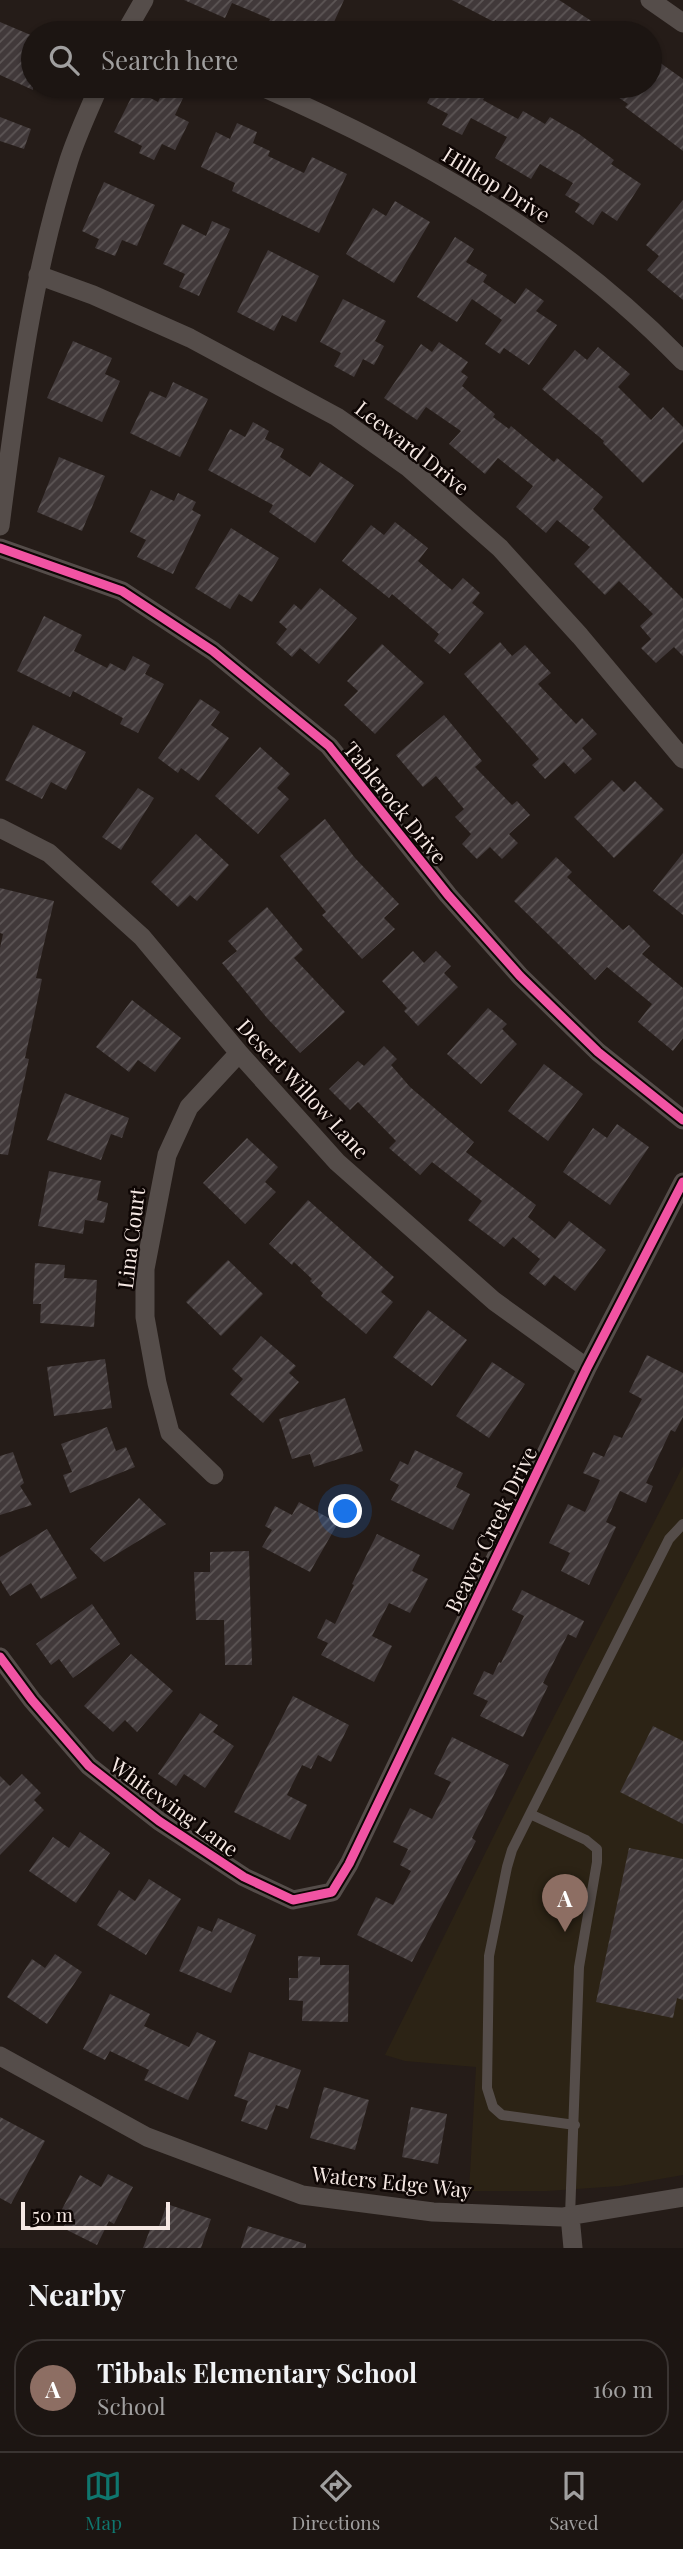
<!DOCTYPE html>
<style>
body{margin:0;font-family:"Playfair Display",serif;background:#251e1b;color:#f1f3f6}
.scale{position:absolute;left:21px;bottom:18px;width:149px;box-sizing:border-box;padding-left:7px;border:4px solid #f5e8e3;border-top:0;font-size:19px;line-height:24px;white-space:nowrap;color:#f5e8e3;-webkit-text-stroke:5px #0e0604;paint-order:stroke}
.you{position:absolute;left:346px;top:1512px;width:24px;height:24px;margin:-18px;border:5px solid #fff;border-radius:50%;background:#1a73e8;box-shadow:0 0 0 10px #1a73e833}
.badge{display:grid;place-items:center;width:46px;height:46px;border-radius:50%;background:#0f766e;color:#fff;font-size:23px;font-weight:700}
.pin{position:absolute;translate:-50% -58px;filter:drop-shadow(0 2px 4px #0008)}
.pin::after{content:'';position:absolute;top:37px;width:24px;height:21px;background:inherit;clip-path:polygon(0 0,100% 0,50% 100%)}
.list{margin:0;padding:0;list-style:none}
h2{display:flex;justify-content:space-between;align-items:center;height:91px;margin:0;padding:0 28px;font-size:30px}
h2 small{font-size:23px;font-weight:400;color:#a09f9f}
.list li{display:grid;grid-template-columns:46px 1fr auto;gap:21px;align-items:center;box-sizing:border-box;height:98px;margin:0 14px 14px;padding:0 14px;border:2px solid #3a3432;border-radius:28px}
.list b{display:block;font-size:26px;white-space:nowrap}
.list p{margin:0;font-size:23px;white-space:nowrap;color:#a09f9f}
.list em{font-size:23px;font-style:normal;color:#a09f9f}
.icon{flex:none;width:38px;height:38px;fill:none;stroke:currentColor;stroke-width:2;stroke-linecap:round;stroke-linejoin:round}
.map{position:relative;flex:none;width:683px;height:2248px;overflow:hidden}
.search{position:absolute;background:#1c1512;box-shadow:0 2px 5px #0004;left:21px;right:21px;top:21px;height:77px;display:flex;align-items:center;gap:18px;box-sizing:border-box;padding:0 24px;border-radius:38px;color:#a09f9f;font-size:26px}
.sheet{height:203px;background:#1c1512}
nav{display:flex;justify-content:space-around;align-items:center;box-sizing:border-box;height:98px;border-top:2px solid #3a3432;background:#1c1512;font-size:19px;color:#a09f9f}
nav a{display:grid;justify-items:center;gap:4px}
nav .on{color:#0f766e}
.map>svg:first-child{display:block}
</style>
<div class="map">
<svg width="683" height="2248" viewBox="0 0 683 2248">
<defs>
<pattern id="building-hatch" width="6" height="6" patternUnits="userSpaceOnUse" patternTransform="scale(1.75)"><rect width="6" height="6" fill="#41393a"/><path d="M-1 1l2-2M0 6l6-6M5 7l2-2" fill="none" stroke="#5d5656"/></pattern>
</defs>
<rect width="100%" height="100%" fill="#251c18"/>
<!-- education -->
<path fill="#2c2315" d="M683,1466V2175L620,2186L547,2191H469L476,2067L405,2061L385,2055L529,1765Z"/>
<!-- building -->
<path fill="url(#building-hatch)" d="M184,0H344L329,33H264L270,19L232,3L225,18Z
M452,0H559L610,33H516L495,20L494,22Z
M0,22L33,36V90L0,75Z
M659,62L683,79V151L625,107L628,104L602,86H650V75Z
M436,86H490L483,100L518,119L523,111L545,124L550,117L579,134L614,160L611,164L641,184L617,221L602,211L593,225L575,212L580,204L565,195L573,183L540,164L531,179L495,158L507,137L471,118L462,135L442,125L448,114L427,103Z
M164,89L183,98L175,115L189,122L175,150L162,144L154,160L139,153L142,146L114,132L135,90L158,102Z
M0,117L31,129L24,149L0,141Z
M237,123L257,132L253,143L270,151L268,156L304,173L312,157L347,174L319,233L232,191L235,183L201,167L216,132L230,139Z
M104,182L155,205L137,246L122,240L115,256L95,248L99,239L82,231Z
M683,200V300L647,270L659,256L646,245Z
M395,201L430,222L394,283L346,254L373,208L386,216Z
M212,221L230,229L199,296L179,287L185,274L163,264L182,224L206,236Z
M455,237L474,249L466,262L487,275L483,282L515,304L526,288L544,301L536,311L557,325L529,365L504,348L500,354L485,344L502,320L472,299L457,322L417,297Z
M268,250L319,276L296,322L282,315L274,331L237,312Z
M343,299L386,321L375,341L384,346L374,365L363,359L354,377L334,366L341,353L320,342Z
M73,341L112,358L105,374L120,381L102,422L47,398Z
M439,342L468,362L461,372L468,377L462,386L495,414L493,417L509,429L511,426L554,462L557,458L603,497L593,509L683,599V656L674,647L656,663L641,648L651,639L640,626L653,614L619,581L605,595L574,564L590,547L557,520L546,533L516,507L533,486L498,458L485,474L449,444L461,431L426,407L417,420L384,398L421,344L432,352Z
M598,347L630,374L618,387L651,420L663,407L683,427V442L643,483L603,443L604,441L542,389L575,350L587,360Z
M173,382L208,399L180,457L130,433L150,391L166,398Z
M253,422L269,431L265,439L284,449L280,457L310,477L320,462L354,485L315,543L269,512L273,505L208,470L230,429L245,437Z
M59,457L105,476L82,531L37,512Z
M151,490L174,501L178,493L196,502L192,510L201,515L173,574L137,557L146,540L130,532Z
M395,522L428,548L418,561L452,590L463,578L480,593L472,603L484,613L450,654L434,641L439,634L392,594L389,598L342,561L371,525L384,535Z
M231,528L279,558L252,602L239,594L230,609L195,588Z
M320,588L357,618L319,664L300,648L292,657L276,643L287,629L279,622L294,604L301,610Z
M44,616L82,635L74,651L107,668L110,663L125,671L133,656L150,665L145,674L164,684L138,733L120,724L123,718L73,691L70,697L17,671Z
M500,642L512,656L525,645L551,673L538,684L576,724L582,718L597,734L582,748L592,759L575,774L564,762L545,779L532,765L539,759L464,674Z
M382,644L424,683L375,734L344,705L358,691L347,681Z
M200,699L220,712L211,725L229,738L199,781L181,768L178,773L158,758Z
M444,715L482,761L475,767L512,805L517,801L530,815L509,834L518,843L502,859L490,847L477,859L462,844L471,834L455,817L464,809L436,776L423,787L396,755Z
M33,725L86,752L66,790L51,782L42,799L5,780Z
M260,747L290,774L277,788L289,799L258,834L215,796Z
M612,780L624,792L635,781L664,810L614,858L574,817Z
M138,788L154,798L121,850L102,837Z
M325,819L355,858L399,904L384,918L395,929L362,959L322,915L326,912L280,856Z
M196,834L229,865L197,901L190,895L178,907L151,882Z
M683,853V915L653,891Z
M556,857L572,872L567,877L603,911L623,930L629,925L650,946L642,954L683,988V1038L673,1051L638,1022L652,1004L607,967L595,980L514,901Z
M0,888L54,901L36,978L42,979L25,1058L29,1059L8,1155L0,1154V948L3,934L0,933Z
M267,907L303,950L294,958L345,1012L300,1053L267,1018L222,963L237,951L228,941Z
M413,951L424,963L436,951L451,966L444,973L458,987L418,1026L404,1011L407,1008L382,981Z
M132,1000L181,1038L155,1072L138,1060L129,1072L96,1047Z
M488,1008L507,1024L502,1029L517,1044L481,1084L447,1054Z
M384,1046L397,1059L391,1065L410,1087L474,1142L466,1152L536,1205L528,1217L555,1239L569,1221L606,1250L575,1291L554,1275L545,1286L529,1273L540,1259L513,1237L504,1247L468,1220L482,1201L432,1162L420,1175L389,1148L396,1141L358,1102L350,1110L329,1089L358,1061L364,1066Z
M544,1064L583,1094L548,1141L508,1111Z
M65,1093L129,1118L122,1138L111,1134L101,1160L47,1140Z
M617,1124L649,1147L610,1205L563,1172L593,1128L607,1138Z
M247,1138L278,1167L265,1182L276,1192L245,1224L203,1183Z
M49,1171L101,1181L97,1200L108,1203L104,1223L85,1220L83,1234L38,1226Z
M308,1200L394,1277L381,1292L393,1302L366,1334L321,1296L323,1293L310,1281L312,1279L294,1262L292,1265L269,1244Z
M228,1260L263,1294L221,1336L186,1302Z
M35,1263L65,1265L64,1278L97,1280L94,1327L40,1323L41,1304H33Z
M428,1310L467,1340L432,1386L393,1357Z
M261,1336L296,1366L289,1373L299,1382L263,1423L230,1394L243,1379L232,1369Z
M647,1355L683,1373V1417L675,1432L671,1430L646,1483L653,1486L646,1503L620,1491L606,1522L616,1527L589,1585L561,1571L570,1553L549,1543L568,1504L585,1512L600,1480L583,1473L593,1452L604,1457L614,1435L622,1438L642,1399L629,1392Z
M105,1359L112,1408L54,1416L47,1367Z
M492,1362L525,1384L489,1438L456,1416Z
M345,1398L363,1451L314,1467L310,1454L292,1459L279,1419Z
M107,1427L116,1451L126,1447L135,1467L70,1493L63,1475L72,1472L61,1444Z
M415,1450L463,1473L456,1487L470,1494L453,1530L391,1500L399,1485L390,1480L400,1461L408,1465Z
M13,1452L24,1483L20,1486L32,1505L0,1515V1456Z
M139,1498L166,1524L104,1562L90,1549Z
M299,1502L338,1523L310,1572L262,1547L272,1530L265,1526L275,1506L292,1515Z
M47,1529L77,1578L41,1599L31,1583L10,1596L0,1580V1557Z
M377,1534L420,1555L412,1571L428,1579L410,1613L389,1603L372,1636L392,1646L374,1682L321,1655L328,1643L317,1638L326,1619L335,1624L354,1585L352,1584Z
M249,1551L252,1665H225L224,1620H196L194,1572H210V1552Z
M522,1590L584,1621L576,1638L568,1634L543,1683L548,1686L523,1737L480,1716L488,1701L473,1694L484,1671L493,1675L499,1662L501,1663L524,1616L512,1610Z
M92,1604L120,1644L73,1678L59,1659L51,1665L36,1644Z
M131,1654L173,1691L137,1732L125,1720L113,1732L84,1706Z
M293,1696L349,1725L331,1762L318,1755L311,1769L302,1765L287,1795L307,1805L290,1840L234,1812Z
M200,1713L218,1725L213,1732L234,1746L205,1788L184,1774L176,1786L158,1774Z
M653,1726L683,1741V1824L620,1792Z
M452,1737L509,1765L472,1838L476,1841L412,1962L357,1935L376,1897L393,1905L411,1871L400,1865L408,1849L393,1842L410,1808L432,1819L451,1782L434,1774Z
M22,1774L41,1793L34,1800L44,1810L0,1855V1776L10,1786Z
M80,1832L110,1853L76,1903L29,1871L53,1837L69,1848Z
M629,1848L683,1859V2000L677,1998L673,2018L596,2002Z
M149,1879L181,1899L146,1955L97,1925L119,1890L135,1901Z
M218,1918L256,1935L231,1993L179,1971L198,1926L212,1932Z
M55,1954L82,1972L47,2024L7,1997L32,1959L45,1968Z
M298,1956L320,1957V1965H349L348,2022L302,2021L303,2001L289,2000V1978H298Z
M110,1994L150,2014L144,2026L189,2047L197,2032L216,2041L188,2100L144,2080L149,2070L110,2051L105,2060L83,2049Z
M249,2052L301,2070L288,2109L276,2105L267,2130L241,2121L248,2101L234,2096Z
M324,2087L369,2100L355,2150L310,2138Z
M411,2107L447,2114L438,2164L402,2157Z
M0,2117L45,2141L11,2204L0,2198Z
M108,2174L133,2187L114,2224L109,2221L97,2245L63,2228L69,2217L60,2213L80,2175L101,2187Z
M167,2204L211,2219L201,2248H143L151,2227L158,2229Z
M248,2226L306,2244V2248H241Z"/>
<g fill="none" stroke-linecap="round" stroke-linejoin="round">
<!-- lane -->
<path stroke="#554d4a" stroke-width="10" d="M530,1814L669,1539L683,1524
M570,2216L579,1967L597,1862V1849L586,1840L530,1814L512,1850L507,1867L489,1956L487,2088L493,2107L502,2115L575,2125"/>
<!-- street -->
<path stroke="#554d4a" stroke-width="19" d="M650,0L683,23
M125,33L144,0
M260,86C418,155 562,236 683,361
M38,275L93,295L190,338L337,417L409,468L500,548L580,636L683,759
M0,526C16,402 31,279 69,160C77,135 89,110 99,86
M0,548L122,591L213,651L329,746L448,895L520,976L598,1052L683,1120
M0,828L49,853L142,937L239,1053L337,1162L494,1301L587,1368
M214,1475L170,1433L157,1383L145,1317V1269L167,1155L189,1107L239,1053
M0,1657L32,1700L89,1766L159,1821L244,1877L293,1900L332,1892L349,1864L587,1368L683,1182
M0,2056L147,2137L302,2195L433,2212L562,2217L683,2197
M570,2216L573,2248"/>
<defs>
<path id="cycleway" d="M0,548L122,591L213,651L329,746L448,895L520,976L598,1052L683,1120
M0,1657L32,1700L89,1766L159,1821L244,1877L293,1900L332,1892L349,1864L587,1368L683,1182"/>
</defs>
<!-- cycleway casing -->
<use href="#cycleway" stroke="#0e0604" stroke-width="13"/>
<!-- cycleway -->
<use href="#cycleway" stroke="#f153a3" stroke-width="9"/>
</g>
<g text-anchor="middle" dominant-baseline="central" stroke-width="5" stroke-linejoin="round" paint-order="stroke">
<!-- street labels -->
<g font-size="21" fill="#f5e8e3" stroke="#0e0604">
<text transform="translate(497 184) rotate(32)">Hilltop Drive</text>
<text transform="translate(413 447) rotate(38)">Leeward Drive</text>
<text transform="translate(396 802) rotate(51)">Tablerock Drive</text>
<text transform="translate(304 1088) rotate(47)">Desert Willow Lane</text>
<text transform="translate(130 1238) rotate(-83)">Lina Court</text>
<text transform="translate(490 1529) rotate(-64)">Beaver Creek Drive</text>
<text transform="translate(175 1806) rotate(36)">Whitewing Lane</text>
<text transform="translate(392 2181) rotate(6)">Waters Edge Way</text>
</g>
</g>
</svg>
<div class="scale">50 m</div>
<div class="you"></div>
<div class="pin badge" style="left:565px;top:1932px;background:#8d6e63">A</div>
<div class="search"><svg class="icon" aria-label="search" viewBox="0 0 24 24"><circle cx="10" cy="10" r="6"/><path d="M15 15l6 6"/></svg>Search here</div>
</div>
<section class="sheet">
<h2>Nearby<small></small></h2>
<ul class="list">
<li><span class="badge" style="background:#8d6e63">A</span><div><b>Tibbals Elementary School</b><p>School</p></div><em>160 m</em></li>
</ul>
</section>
<nav>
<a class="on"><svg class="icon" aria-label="map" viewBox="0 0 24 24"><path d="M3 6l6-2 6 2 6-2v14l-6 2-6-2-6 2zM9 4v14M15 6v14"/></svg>Map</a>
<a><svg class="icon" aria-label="directions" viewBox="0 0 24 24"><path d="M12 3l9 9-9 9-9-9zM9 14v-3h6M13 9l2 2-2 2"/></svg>Directions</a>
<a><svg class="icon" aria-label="saved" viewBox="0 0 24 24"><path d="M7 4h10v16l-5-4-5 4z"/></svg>Saved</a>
</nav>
